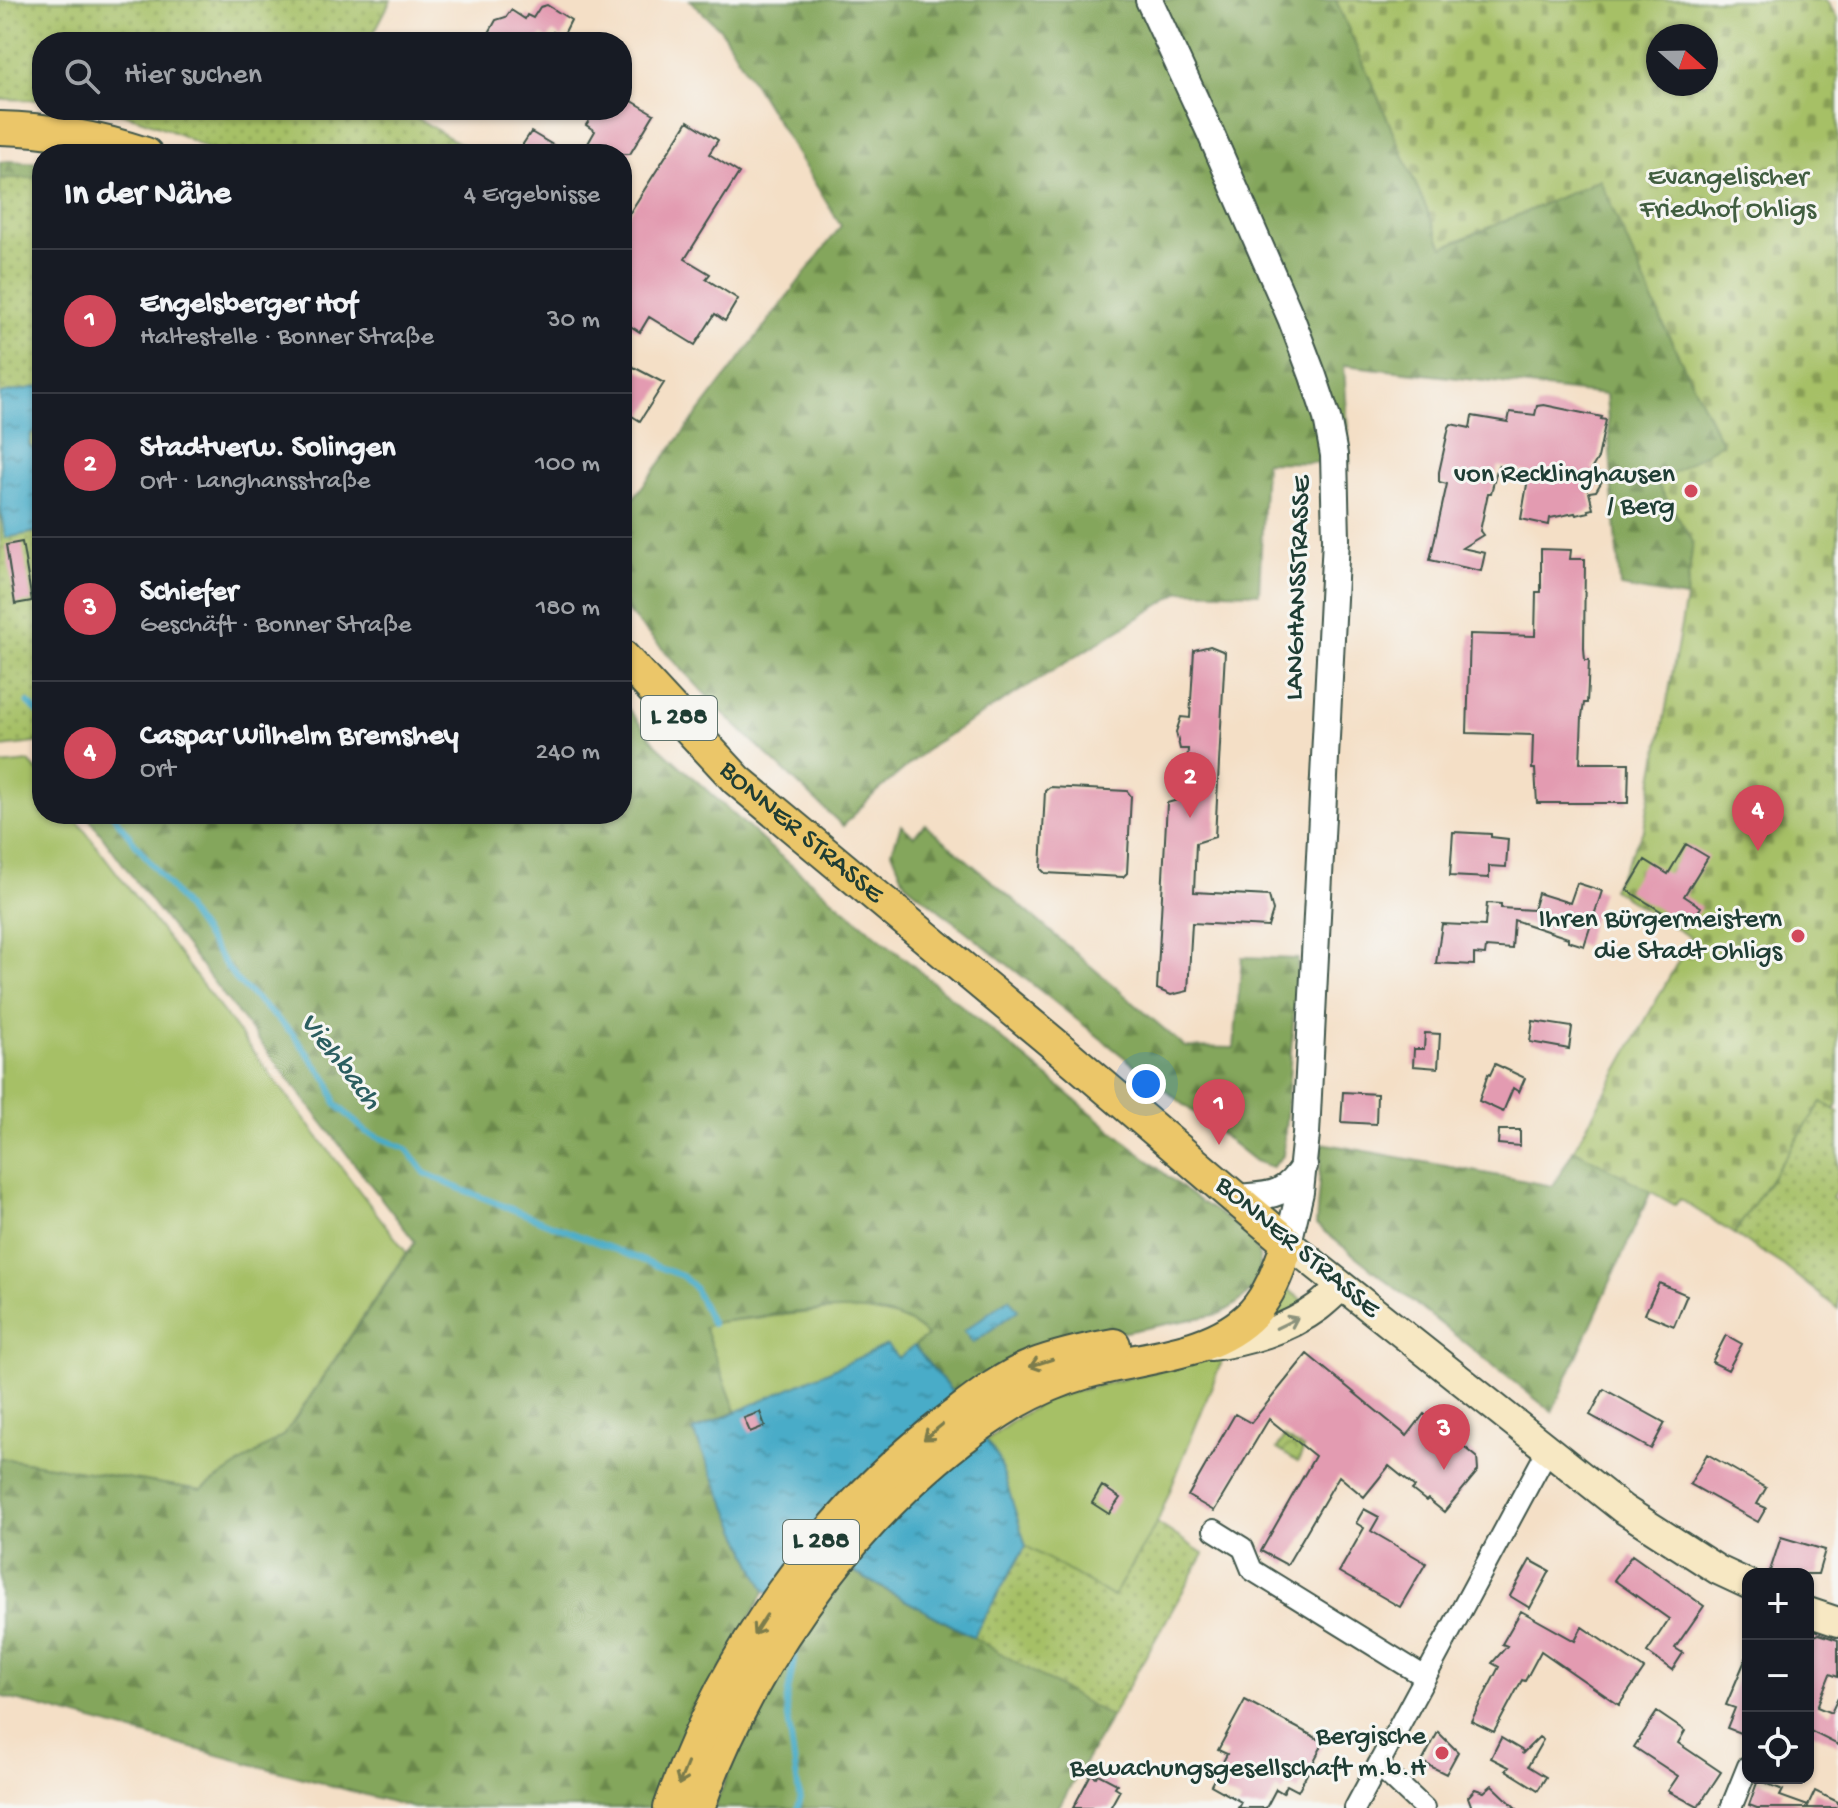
<!DOCTYPE html>
<html lang="de">
<meta charset="utf-8">
<style>
body{margin:0;font-family:"Gochi Hand",sans-serif;background:#20242c;color:#f1f3f6}
.controls{position:absolute;right:24px;bottom:24px;display:grid;overflow:hidden;border-radius:16px;box-shadow:0 2px 6px #0004}
.controls button{width:72px;height:72px;display:grid;place-items:center;padding:0;border:0;border-bottom:2px solid #363941;background:#171b24;color:#f1f3f6;font:40px sans-serif}
.compass{position:absolute;left:1646px;top:24px;width:72px;height:72px;border-radius:50%;background:#171b24;box-shadow:0 2px 6px #0004;rotate:110deg}
.you{position:absolute;left:1146px;top:1084px;width:28px;height:28px;margin:-20px;border:6px solid #fff;border-radius:50%;background:#1a73e8;box-shadow:0 0 0 12px #1a73e833}
.badge{display:grid;place-items:center;width:52px;height:52px;border-radius:50%;background:#d1495b;color:#fff;font-size:26px;font-weight:700}
.pin{position:absolute;translate:-50% -66px;filter:drop-shadow(0 2px 4px #0008)}
.pin::after{content:'';position:absolute;top:42px;width:28px;height:24px;background:inherit;clip-path:polygon(0 0,100% 0,50% 100%)}
.list{margin:0;padding:0;list-style:none}
h2{display:flex;justify-content:space-between;align-items:center;height:104px;margin:0;padding:0 32px;font-size:34px}
h2 small{font-size:26px;font-weight:400;color:#9ea1a6}
.list li{display:grid;grid-template-columns:52px 1fr auto;gap:24px;align-items:center;box-sizing:border-box;height:144px;padding:0 32px;border-top:2px solid #363941}
.list b{display:block;font-size:30px;white-space:nowrap}
.list p{margin:0;font-size:26px;white-space:nowrap;color:#9ea1a6}
.list em{font-size:26px;font-style:normal;color:#9ea1a6}
.icon{flex:none;width:44px;height:44px;fill:none;stroke:currentColor;stroke-width:2;stroke-linecap:round;stroke-linejoin:round}
.map{position:relative;flex:none;width:1838px;height:1808px;overflow:hidden}
.search{position:absolute;background:#171b24;box-shadow:0 2px 6px #0004;left:32px;top:32px;width:600px;height:88px;display:flex;align-items:center;gap:20px;box-sizing:border-box;padding:0 28px;border-radius:32px;color:#9ea1a6;font-size:30px}
.panel{position:absolute;background:#171b24;box-shadow:0 2px 6px #0004;left:32px;top:144px;width:600px;height:680px;border-radius:32px}
.map>svg:first-child{display:block}
</style>
<div class="map">
<svg width="1838" height="1808" viewBox="0 0 1838 1808">
<defs>
<pattern id="forest-firs" width="22" height="20" patternUnits="userSpaceOnUse" patternTransform="scale(2)"><rect width="22" height="20" fill="#84a65b"/><path d="M5 1l3.5 6h-7zM16 11l3.5 6h-7z" fill="#6b884c"/></pattern>
<pattern id="cemetery-stones" width="16" height="16" patternUnits="userSpaceOnUse" patternTransform="scale(2)"><rect width="16" height="16" fill="#a6c066"/><path d="M2 7V4a2 2 0 0 1 4 0v3zM10 15v-3a2 2 0 0 1 4 0v3z" fill="#879d55"/></pattern>
<pattern id="park-crowns" width="20" height="18" patternUnits="userSpaceOnUse" patternTransform="scale(2)"><rect width="20" height="18" fill="#a6c066"/><path d="M2 6a3 3 0 1 1 6 0M12 15a3 3 0 1 1 6 0" fill="none" stroke="#879d55"/></pattern>
<pattern id="garden-dots" width="8" height="8" patternUnits="userSpaceOnUse" patternTransform="scale(2)"><rect width="8" height="8" fill="#a6c066"/><path d="M2 2h.1M6 6h.1" fill="none" stroke="#879d55" stroke-width="1.8" stroke-linecap="round"/></pattern>
<pattern id="water-ripples" width="26" height="14" patternUnits="userSpaceOnUse" patternTransform="scale(2)"><rect width="26" height="14" fill="#48acc8"/><path d="M2 4q2-2 4 0t4 0M15 11q2-2 4 0t4 0" fill="none" stroke="#3b8da3"/></pattern>
</defs>
<rect width="100%" height="100%" fill="#f6f6f2"/>
<filter id="ink" filterUnits="userSpaceOnUse"><feTurbulence type="fractalNoise" baseFrequency=".0125" numOctaves="2"/><feDisplacementMap in="SourceGraphic" scale="16" xChannelSelector="R" yChannelSelector="G"/><feConvolveMatrix kernelMatrix="1 2 1 2 8 2 1 2 1" color-interpolation-filters="sRGB"/></filter>
<filter id="wash" filterUnits="userSpaceOnUse"><feTurbulence type="fractalNoise" baseFrequency=".006" numOctaves="4" result="noise"/><feDisplacementMap in="SourceGraphic" scale="32" xChannelSelector="R" yChannelSelector="G"/><feGaussianBlur stdDeviation="1.8" result="paint"/><feColorMatrix in="noise" values="0 0 0 0 0 0 0 0 0 0 0 0 0 0 0 0 0 1.4 0 .05"/><feComposite in="paint" operator="in"/></filter>
<g filter="url(#wash)">
<rect width="100%" height="100%" fill="#f4dfc6"/>
<!-- grass -->
<path fill="#a6c066" stroke="#627e4d" stroke-width="2" d="M29,762L42,776V814H72L406,1252L285,1434L201,1490L0,1458V765Z
M1285,1287L1306,1303L1254,1333Z
M841,1309C871,1311 907,1313 928,1337L915,1345L957,1398L693,1431L736,1411L703,1327L718,1322Z
M1225,1353L1157,1523L1113,1597L1026,1547L973,1637L972,1451L1017,1418L1050,1398Z"/>
<!-- forest -->
<path fill="url(#forest-firs)" stroke="#527248" stroke-width="2" d="M690,0H1336L1443,247L1600,180L1667,332L1722,443L1657,484L1693,541L1686,598L1620,587L1606,395L1344,365L1350,463L1265,462L1259,593L1182,591L932,745L871,797L843,826L727,717L622,606V513L841,226L721,30Z
M9,161L42,163V178L0,179V162Z
M622,701L657,745L773,850L1188,1193C1205,1205 1225,1216 1241,1230C1278,1262 1255,1297 1219,1314L1104,1336L957,1398L914,1346L927,1336C889,1292 771,1316 718,1322L704,1327L736,1411L693,1431L765,1591L676,1752L653,1808H414L0,1696V1458L201,1490L285,1434L415,1242L146,895L86,814H622Z
M925,824L1185,1047L1234,1048L1242,957L1298,959L1283,1156L1272,1167L1255,1161L905,883L892,851L901,825L914,836Z
M1322,1143L1553,1186L1574,1149L1651,1191L1552,1412L1316,1225Z
M849,1570L973,1637L1111,1717L1058,1808H714L749,1723L820,1607Z"/>
<!-- cemetery -->
<path fill="url(#cemetery-stones)" stroke="#627e4d" stroke-width="2" fill-rule="evenodd" d="M1336,0H1826L1838,19V1103L1834,1110L1822,1102L1734,1234L1680,1199L1675,1205L1574,1149L1691,938L1612,889L1644,829L1686,598L1693,542L1657,483L1722,443L1667,332L1600,180L1443,247ZM1658,36H1706V84H1658Z"/>
<!-- park -->
<path fill="url(#park-crowns)" stroke="#627e4d" stroke-width="2" d="M1284,1437L1304,1449L1298,1462L1277,1449Z"/>
<!-- garden -->
<path fill="url(#garden-dots)" stroke="#627e4d" stroke-width="2" d="M0,0H391L369,42H42V100L0,99Z
M109,110H404L476,154H217C183,134 148,120 109,110Z
M9,178H42V742L0,747V179Z
M1822,1102L1838,1112V1188L1832,1198L1838,1203V1309L1784,1266L1734,1234Z
M1157,1523L1204,1554L1111,1717L973,1637L1026,1546L1113,1597Z"/>
<!-- water -->
<path fill="url(#water-ripples)" stroke="#34747e" stroke-width="2" d="M42,386V426L31,434L29,445L37,453L42,473V531L5,538L0,505V394Z
M1009,1298L1018,1310L973,1343L964,1331Z
M887,1345L898,1358L914,1346L957,1398L999,1459L1026,1546L973,1637L850,1570L810,1625L765,1591L693,1431Z"/>
<g fill="none" stroke-linecap="round" stroke-linejoin="round">
<!-- stream -->
<path stroke="#48acc8" stroke-width="6" d="M28,703L42,716
M112,814L180,900L236,980L292,1033L329,1082L336,1104L366,1132L407,1149L425,1173L453,1186L682,1276L694,1287L712,1324
M798,1638L786,1704L800,1801L798,1808"/>
</g>
<g id="blocks">
<!-- building -->
<path fill="#e39bb1" d="M547,5L571,20L562,38L553,32L548,39L542,35L538,42H484L496,20L506,17L511,10L525,19L527,15L533,18L540,7Z
M622,95L654,114L630,154H582L595,131L586,125L596,110H622Z
M688,121L718,140L709,154L739,173L685,259L710,274L706,279L738,299L725,321L715,314L695,345L649,317L640,332L622,321V225Z
M531,132L568,154H529L523,151V144Z
M622,361L664,383L640,421L622,410Z
M1544,405L1602,417L1601,419L1606,420L1598,458L1592,468L1600,474L1597,478L1602,481L1596,491L1589,492L1593,509L1588,510L1589,512L1576,515L1575,513L1550,518L1549,525L1521,519L1529,473L1498,466L1491,493H1488L1480,531L1483,535L1462,548L1485,553L1481,571L1430,560L1447,484L1439,482V472L1449,427L1451,424L1470,428L1472,416L1508,422L1510,412L1535,415L1537,406Z
M22,542L32,601L15,604L6,545Z
M1541,549L1571,550L1570,559H1585L1584,648L1585,660H1589L1588,684L1587,703H1584L1582,716L1580,763H1629L1628,803H1537L1535,769H1532L1533,735L1467,733L1470,634L1535,636L1536,592H1541Z
M1210,646L1225,652L1215,837L1196,843L1194,892L1269,896L1273,911L1268,927L1192,923L1188,991L1171,995L1157,989L1167,803L1185,798L1188,749H1180L1176,732L1181,717L1190,718L1194,650Z
M1050,787L1127,791L1131,796L1127,873L1123,877L1045,873L1041,869L1045,791Z
M1453,832L1491,834V837L1508,839L1506,867L1489,866V878L1450,876Z
M1686,844L1708,857L1684,896L1701,907L1688,928L1627,890L1645,860L1668,874Z
M1577,883L1602,891L1584,946L1568,941V938L1514,920L1512,949L1486,947L1485,955L1474,954V965L1436,963L1442,924L1485,926L1487,903L1501,904V908L1533,910L1538,893L1570,903Z
M1533,1021L1572,1027L1569,1049L1530,1042Z
M1425,1033L1440,1034L1438,1068L1413,1066L1414,1049H1424Z
M1495,1064L1525,1078L1519,1092L1513,1088L1503,1112L1479,1101L1488,1074L1490,1075Z
M1343,1092L1377,1094L1376,1124L1341,1122Z
M1499,1130H1520V1146L1498,1144Z
M1659,1283L1687,1295L1674,1326L1645,1314Z
M1726,1335L1742,1344L1728,1370L1712,1362Z
M1307,1354L1407,1436L1424,1414L1477,1457L1478,1471L1444,1512L1428,1499L1426,1501L1412,1490L1415,1487L1389,1466L1364,1497L1339,1476L1287,1565L1261,1551L1315,1456L1269,1419L1214,1511L1188,1496L1235,1414L1251,1423Z
M1604,1389L1665,1423L1651,1449L1590,1415Z
M760,1412L765,1426L750,1432L744,1418Z
M1707,1454L1766,1488L1757,1504L1766,1508L1758,1522L1690,1484Z
M1102,1486L1120,1498L1109,1514L1092,1503Z
M1364,1509L1379,1517L1371,1531L1426,1563L1400,1607L1339,1572L1364,1528L1356,1523Z
M1781,1537L1825,1550L1818,1574H1769Z
M1632,1555L1704,1606L1675,1648L1683,1653L1672,1670L1647,1652L1669,1619L1614,1580Z
M1530,1560L1550,1571L1530,1608L1510,1596Z
M1521,1611L1575,1641L1582,1627L1644,1669L1619,1705L1541,1651L1525,1681L1522,1680L1494,1732L1471,1721L1499,1667L1492,1663L1507,1646L1502,1644Z
M1819,1634L1838,1640V1677L1830,1674L1817,1707L1831,1713L1838,1698V1745L1808,1730V1651L1814,1636Z
M1746,1658H1748V1736L1727,1728L1735,1708L1726,1705Z
M1245,1700L1324,1742L1298,1791L1287,1785L1283,1793L1276,1789L1266,1808H1238L1241,1802L1211,1785L1227,1754L1218,1750Z
M1657,1712L1685,1731L1678,1743L1721,1772L1698,1807L1668,1791L1678,1776L1634,1747Z
M1438,1732L1458,1752L1446,1774L1422,1762Z
M1539,1737L1543,1740L1528,1766L1546,1777L1538,1790L1506,1770L1509,1767L1491,1758L1501,1738L1523,1751L1522,1754Z
M1091,1774L1096,1777L1098,1774L1117,1784L1115,1787L1120,1790L1110,1808H1073Z
M1758,1780L1783,1790L1780,1796L1808,1806L1815,1791L1838,1802V1808H1757L1749,1805Z
M1492,1785L1516,1808H1469L1471,1805L1468,1797L1475,1789L1484,1792Z"/>
</g>
</g>
<g filter="url(#ink)">
<use href="#blocks" fill-opacity="0" stroke="#3f554a" stroke-width="2"/>
<g fill="none" stroke-linecap="round" stroke-linejoin="round">
<defs>
<path id="minor" d="M1214,1530L1243,1548L1252,1570L1425,1677
M1378,1765L1424,1808
M1355,1808L1548,1449
M1731,1808L1748,1766"/>
<path id="tertiary" d="M1149,0L1210,132L1291,318L1313,376L1327,418L1334,455L1336,539L1306,1134L1300,1192L1288,1243
M1235,1198C1270,1195 1284,1198 1304,1166"/>
<path id="secondary" d="M1288,1243L1623,1509L1718,1570L1748,1584
M1210,1346C1247,1342 1288,1329 1318,1307C1326,1301 1334,1293 1342,1286
M1808,1612L1838,1622"/>
<g id="primary">
<path d="M0,128C52,129 97,138 146,154"/>
<path id="s1" d="M622,656L737,780L1065,1053L1288,1243C1279,1268 1271,1293 1253,1313C1211,1357 1139,1356 1084,1373C1059,1380 1035,1391 1012,1404C873,1488 750,1655 698,1808"/>
<path d="M670,1808C724,1656 821,1516 950,1419C975,1400 1002,1378 1032,1366C1058,1356 1086,1350 1114,1345"/>
</g>
</defs>
<!-- minor casing -->
<use href="#minor" stroke="#3f554a" stroke-width="24"/>
<!-- tertiary casing -->
<use href="#tertiary" stroke="#3f554a" stroke-width="30"/>
<!-- secondary casing -->
<use href="#secondary" stroke="#3f554a" stroke-width="32"/>
<!-- primary casing -->
<use href="#primary" stroke="#3f554a" stroke-width="36"/>
<!-- minor -->
<use href="#minor" stroke="#fff" stroke-width="20"/>
<!-- tertiary -->
<use href="#tertiary" stroke="#fff" stroke-width="26"/>
<!-- secondary -->
<use href="#secondary" stroke="#f7e8c3" stroke-width="28"/>
<!-- primary -->
<use href="#primary" stroke="#ebc669" stroke-width="32"/>
</g>
<!-- one-way arrows -->
<defs><path id="oneway-shaft" d="M-6 0H5M1.5-3L5.5 0L1.5 3" fill="none" stroke-width="1.6" stroke-linecap="round" stroke-linejoin="round" transform="scale(2)"/></defs>
<use stroke="#8b927c" href="#oneway-shaft" transform="translate(1287 1323) rotate(-26)"/>
<g stroke="#7b7b4c">
<use href="#oneway-shaft" transform="translate(1041 1363) rotate(162)"/>
<use href="#oneway-shaft" transform="translate(933 1432) rotate(141)"/>
<use href="#oneway-shaft" transform="translate(760 1625) rotate(123)"/>
<use href="#oneway-shaft" transform="translate(683 1774) rotate(112)"/>
</g>
</g>
<!-- markers -->
<g fill="#d1495b" stroke="#f6f6f2" stroke-width="3">
<circle cx="1691" cy="491" r="8"/>
<circle cx="1798" cy="936" r="8"/>
<circle cx="1442" cy="1753" r="8"/>
</g>
<g text-anchor="middle" dominant-baseline="central" stroke-width="6" stroke-linejoin="round" paint-order="stroke">
<!-- shield labels -->
<g fill="#f6f6f2" stroke="#60746d" stroke-width="2">
<rect x="641" y="696" width="76" height="44" rx="6"/>
<rect x="783" y="1520" width="76" height="44" rx="6"/>
</g>
<g font-size="26" font-weight="bold" fill="#1f3d34">
<text x="679" y="718">L 288</text>
<text x="821" y="1542">L 288</text>
</g>
<!-- park labels -->
<g font-size="28" fill="#415e40" stroke="#f6f6f2">
<text x="1728" y="178">Evangelischer<tspan x="1728" dy="32">Friedhof Ohligs</tspan></text>
</g>
<!-- poi labels -->
<g font-size="28" fill="#1f3d34" stroke="#f6f6f2" text-anchor="end">
<text x="1675" y="475">von Recklinghausen<tspan x="1675" dy="32">/ Berg</tspan></text>
<text x="1782" y="920">Ihren Bürgermeistern<tspan x="1782" dy="32">die Stadt Ohligs</tspan></text>
<text x="1426" y="1737">Bergische<tspan x="1426" dy="32">Bewachungsgesellschaft m.b.H</tspan></text>
</g>
<!-- street labels -->
<g font-size="28" fill="#1f3d34" stroke="#f6f6f2">
<text transform="translate(1299 588) rotate(-88)">LANGHANSSTRASSE</text>
<text stroke="none"><textPath href="#s1" startOffset="252">BONNER STRASSE</textPath></text>
<text transform="translate(1297 1248) rotate(40)">BONNER STRASSE</text>
</g>
<!-- water labels -->
<g font-size="30" font-style="italic" fill="#2b5e60" stroke="#f6f6f2">
<text transform="translate(339 1062) rotate(52)">Viehbach</text>
</g>
</g>
</svg>
<div class="controls">
<button>+</button>
<button>−</button>
<button><svg class="icon" aria-label="locate" viewBox="0 0 24 24"><circle cx="12" cy="12" r="6"/><path d="M12 2v4M12 18v4M2 12h4M18 12h4"/></svg></button>
</div>
<svg class="compass" viewBox="-18 -18 36 36"><path d="M0-13l5 13h-10z" fill="#e53935"/><path d="M0 13l5-13h-10z" fill="#9ea1a6"/></svg>
<div class="you"></div>
<div class="pin badge" style="left:1219px;top:1145px">1</div>
<div class="pin badge" style="left:1190px;top:818px">2</div>
<div class="pin badge" style="left:1444px;top:1470px">3</div>
<div class="pin badge" style="left:1758px;top:851px">4</div>
<div class="search"><svg class="icon" aria-label="search" viewBox="0 0 24 24"><circle cx="10" cy="10" r="6"/><path d="M15 15l6 6"/></svg>Hier suchen</div>
<section class="panel">
<h2>In der Nähe<small>4 Ergebnisse</small></h2>
<ul class="list">
<li><span class="badge">1</span><div><b>Engelsberger Hof</b><p>Haltestelle · Bonner Straße</p></div><em>30 m</em></li>
<li><span class="badge">2</span><div><b>Stadtverw. Solingen</b><p>Ort · Langhansstraße</p></div><em>100 m</em></li>
<li><span class="badge">3</span><div><b>Schiefer</b><p>Geschäft · Bonner Straße</p></div><em>180 m</em></li>
<li><span class="badge">4</span><div><b>Caspar Wilhelm Bremshey</b><p>Ort</p></div><em>240 m</em></li>
</ul>
</section>
</div>
